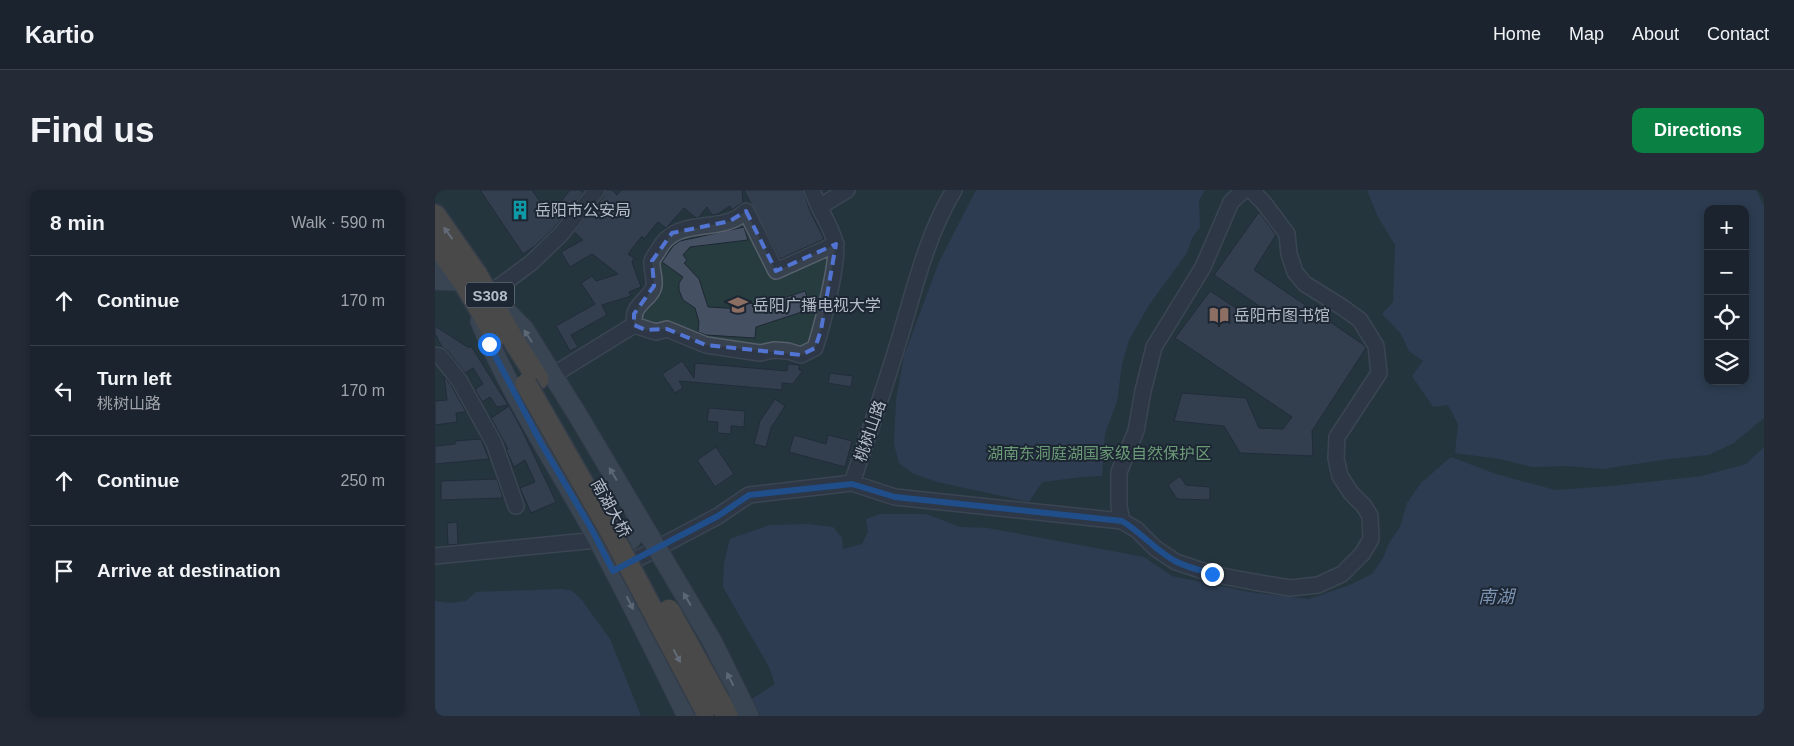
<!DOCTYPE html>
<meta charset="utf-8">
<style>
body{margin:0;font-family:Helvetica,"Noto Sans SC",sans-serif;background:#242b36;color:#f1f3f6}
.controls{position:absolute;right:15px;top:15px;display:grid;overflow:hidden;border-radius:10px;box-shadow:0 2px 8px #0003}
.controls button{width:45px;height:45px;display:grid;place-items:center;padding:0;border:0;border-bottom:1px solid #39404a;background:#1b232e;color:#f1f3f6;font:25px sans-serif}
.stop{position:absolute;width:15px;height:15px;margin:-11px;border:4px solid #1a73e8;border-radius:50%;background:#fff}
.stop.end{background:#1a73e8;border-color:#fff;box-shadow:0 1px 5px #0008}
.list{margin:0;padding:0;list-style:none}
h2{display:flex;justify-content:space-between;align-items:center;height:65px;margin:0;padding:0 20px;font-size:21px}
h2 small{font-size:16px;font-weight:400;color:#a0a4aa}
.list li{display:grid;grid-template-columns:32px 1fr auto;gap:15px;align-items:center;box-sizing:border-box;height:90px;padding:0 20px;border-top:1px solid #39404a}
.list b{display:block;font-size:19px;white-space:nowrap}
.list p{margin:0;font-size:16px;white-space:nowrap;color:#a0a4aa}
.list em{font-size:16px;font-style:normal;color:#a0a4aa}
.icon{flex:none;width:28px;height:28px;fill:none;stroke:currentColor;stroke-width:2;stroke-linecap:round;stroke-linejoin:round}
.map{position:relative;flex:none;width:1329px;height:526px;overflow:hidden;border-radius:10px}
header{display:flex;align-items:center;gap:30px;box-sizing:border-box;height:70px;padding:0 25px;background:#1b232e;border-bottom:1px solid #39404a}
header strong{font-size:24px}
nav{display:flex;gap:28px;margin-inline-start:auto;font-size:18px}
.intro{display:flex;align-items:center;justify-content:space-between;box-sizing:border-box;height:120px;padding:0 30px}
h1{margin:0;font-size:35px}
.button{padding:12px 22px;border-radius:10px;background:#0b8043;color:#fff;font-size:18px;font-weight:700}
main{display:flex;gap:30px;padding:0 30px}
aside{flex:1;background:#1b232e;border-radius:10px;box-shadow:0 2px 8px #0003}
.map>svg:first-child{display:block}
</style>
<header>
<strong>Kartio</strong>
<nav><a>Home</a><a>Map</a><a>About</a><a>Contact</a></nav>
</header>
<div class="intro"><h1>Find us</h1><a class="button">Directions</a></div>
<main>
<aside>
<h2>8 min<small>Walk · 590 m</small></h2>
<ul class="list">
<li><svg class="icon" aria-label="ahead" viewBox="0 0 24 24"><path d="M12 20V5M6 11l6-6 6 6"/></svg><div><b>Continue</b></div><em>170 m</em></li>
<li><svg class="icon" aria-label="left" viewBox="0 0 24 24"><path d="M17 20v-9H6M10 6l-5 5 5 5"/></svg><div><b>Turn left</b><p>桃树山路</p></div><em>170 m</em></li>
<li><svg class="icon" aria-label="ahead" viewBox="0 0 24 24"><path d="M12 20V5M6 11l6-6 6 6"/></svg><div><b>Continue</b></div><em>250 m</em></li>
<li><svg class="icon" aria-label="arrive" viewBox="0 0 24 24"><path d="M6 21V4h12l-3 4 3 4H6"/></svg><div><b>Arrive at destination</b></div></li>
</ul>
</aside>
<div class="map">
<svg width="1329" height="526" viewBox="0 0 1329 526">
<rect width="100%" height="100%" fill="#242f3e"/>
<!-- green -->
<path fill="#263c3f" fill-rule="evenodd" d="M0,0H1329V526H0ZM1273,19H1310V191H1273Z"/>
<!-- water -->
<path fill="#394c67" fill-rule="evenodd" d="M541,0H770L764,11L765,37L757,48L752,63L714,115L694,150L687,174L682,211L670,244L667,286L647,287L607,292L594,312L502,292L477,283L464,273L459,254L461,210L469,166L504,72Z
M932,0H1321L1329,16V228L1299,253L1273,265L1234,269L1168,279L1132,276L1097,277L1065,269L1020,263L1023,234L1013,215L998,217L977,186L988,171L974,161L966,144L947,124L958,112L960,55L942,25ZM1273,19H1310V191H1273Z
M1329,257V526H291L340,494L334,477L288,397L289,373L295,349L335,335L372,334L398,337L407,348L408,359L427,354L433,342L431,329L445,324H491L525,337L553,338L709,367L737,386L814,402L874,409L915,395L937,384L948,368L954,353L965,337L972,313L986,293L1016,267L1061,284L1120,300L1177,296L1267,286L1311,274Z
M127,399L137,401L146,409L175,449L206,526H0V411L16,413L31,411L41,402Z"/>
<!-- building -->
<path fill="#455162" stroke="#1f2835" d="M45,0H97L115,26L135,0H145L148,3L119,38L100,56L88,64Z
M171,0H177L182,5L186,0H307L308,12L297,20L295,16L283,24L277,25L272,17L264,27L261,28L249,18L231,38L223,32L209,49L207,46L193,64L199,68L197,72L206,97L194,102L196,106L167,115L172,125L136,145L143,157L135,161L121,136L160,114L146,93L157,86L161,91L183,84L157,64L135,77L126,62L148,50L139,42L169,6Z
M309,0H368L375,21L389,49L345,69Z
M824,22L841,45L819,80L929,155L931,158L877,241L878,266L805,263L789,236L739,231L747,203L811,208L824,238L848,239L857,227L740,148L775,101L819,130L827,118L779,85Z
M309,37L313,50L255,57L248,65L252,70L249,73L264,89L273,117L308,119V113L330,114L370,101L376,119L321,137L320,148L271,145L263,142L264,132L260,118L248,110L244,100V93L248,87L227,72L238,56L245,51Z
M0,136L34,158L36,156L73,215L62,217L55,207L47,212L40,199L48,194L38,178L30,183L12,160L7,157L0,144Z
M247,171L259,188L260,173L352,181L353,174L364,175V180H368L358,194L347,193V200L244,191L248,198L240,203L227,184Z
M395,183L418,186L416,197L393,193Z
M9,186L16,195L31,222L21,223L22,232L0,235V211L12,210Z
M340,209L350,216L336,238L331,257L319,254L325,231Z
M74,216L88,242L121,312L96,323L85,298L100,292L90,270L79,277L71,260L73,259L56,228Z
M274,218L310,221L309,237L296,236V244L282,243L283,232L272,231Z
M359,245L391,254L393,245L417,251L410,277L354,262Z
M46,249L54,269L0,274V256L20,254V251Z
M281,257L299,284L280,297L262,270Z
M745,286L751,295L775,297V310L742,309L733,295Z
M62,289L68,308L6,310V291Z
M22,332L23,354L13,355L12,333Z"/>
<g fill="none" stroke-linecap="round" stroke-linejoin="round">
<defs>
<path id="minor" d="M377,0L384,17
M54,104L96,73L126,44L162,0
M199,135C199,131 199,127 200,123C203,112 218,106 219,95C220,87 216,79 217,71C218,68 221,64 223,61C241,24 287,46 311,21L341,81L401,54
M0,165L5,166L24,190L59,253L81,316
M118,185L199,135L221,142L232,139L271,155L325,163L339,160L353,161L366,165L380,158C386,140 405,68 400,52C397,40 390,28 384,17L412,0
M417,293L460,307L687,331L702,340L720,358L741,372L777,384L819,392L855,398L883,395L907,384L927,364L936,349L935,326L929,316L916,303L905,286L901,268L902,247L944,183L941,156L925,130L907,117L870,94L860,82L854,64L852,44L828,12L817,1L813,0
M687,331L684,316V282L701,241L708,201L719,157L768,77L796,12L809,0
M0,366L162,350
M185,378L283,326L314,305L417,293C434,242 452,192 467,140C481,93 493,43 519,0"/>
<path id="major" d="M0,76L17,77L28,70
M0,90L28,91L38,86
M62,112L89,139L142,224L277,451L314,526
M45,131C75,203 118,269 156,337C190,399 221,463 252,526
M168,352C192,360 203,349 203,326"/>
<path id="highway" d="M0,25L42,85L80,153L103,189
M0,52L28,91L61,146
M285,512L292,526"/>
</defs>
<!-- minor casing -->
<use href="#minor" stroke="#565f6c" stroke-width="18"/>
<!-- major casing -->
<use href="#major" stroke="#414a57" stroke-width="21"/>
<!-- highway casing -->
<use href="#highway" stroke="#434c59" stroke-width="24"/>
<!-- minor -->
<use href="#minor" stroke="#38414e" stroke-width="15"/>
<!-- major -->
<use href="#major" stroke="#56606e" stroke-width="19"/>
<!-- highway -->
<use href="#highway" stroke="#746855" stroke-width="21"/>
<defs>
<path id="highway-bridge" d="M91,194L177,344L270,519
M234,420L285,512"/>
</defs>
<!-- highway-bridge casing -->
<use href="#highway-bridge" stroke="#434c59" stroke-width="24" stroke-linecap="butt"/>
<!-- highway-bridge -->
<use href="#highway-bridge" stroke="#746855" stroke-width="21"/>
</g>
<!-- one-way arrows -->
<defs><path id="oneway-solid" d="M-6-.8H1V-3.2L6.5 0L1 3.2V.8H-6Z" transform="scale(1.25)"/></defs>
<g fill="#aeb4bd">
<use href="#oneway-solid" transform="translate(13 43) rotate(-126)"/>
<use href="#oneway-solid" transform="translate(242 466) rotate(62)"/>
</g>
<g fill="#a1aab7">
<use href="#oneway-solid" transform="translate(93 146) rotate(-123)"/>
<use href="#oneway-solid" transform="translate(178 284) rotate(-121)"/>
<use href="#oneway-solid" transform="translate(252 409) rotate(-120)"/>
<use href="#oneway-solid" transform="translate(195 413) rotate(63)"/>
<use href="#oneway-solid" transform="translate(295 489) rotate(-117)"/>
</g>
<g fill="none" stroke-linecap="round" stroke-linejoin="round">
<!-- route -->
<path stroke="#1a73e8" stroke-width="6" d="M54,154L106,253L156,338L178,381L283,326L314,305L417,294L460,307L687,331C707,343 720,360 740,371C751,377 765,380 777,384"/>
</g>
<!-- marked area -->
<path d="M0 0H1329V526H0ZM311,21L341,81L401,54L386,140L380,158L366,165L271,155L232,139L211,140L199,135V124L219,96L217,71L237,43L295,31Z" fill="#242f3e" fill-opacity=".55" fill-rule="evenodd"/>
<path fill="none" stroke="#5274d3" stroke-width="4" stroke-dasharray="10 6" stroke-linejoin="round" d="M311,21L341,81L401,54L386,140L380,158L366,165L271,155L232,139L211,140L199,135V124L219,96L217,71L237,43L295,31Z"/>
<!-- icons -->
<defs>
<symbol id="building-bare" viewBox="-9 -9 18 18"><path d="M-4-6H4V6H1V3H-1V6H-4ZM-2.5-4.3h1.7v1.8h-1.7ZM.8-4.3h1.7v1.8H.8ZM-2.5-1h1.7V.8h-1.7ZM.8-1h1.7V.8H.8Z" fill="#0f9aa8" stroke="#1d2633" stroke-width="2.5" paint-order="stroke"/></symbol>
<symbol id="university-bare" viewBox="-9 -9 18 18"><path d="M0-5L7-2L0 1L-7-2ZM-4 1L0 2.5L4 1V4Q0 6-4 4Z" fill="#8d6e63" stroke="#1d2633" stroke-width="2.5" paint-order="stroke"/></symbol>
<symbol id="library-bare" viewBox="-9 -9 18 18"><path d="M-6-4Q-3-5.5-.7-3.5V5Q-3 3-6 4ZM6-4Q3-5.5 .7-3.5V5Q3 3 6 4Z" fill="#8d6e63" stroke="#1d2633" stroke-width="2.5" paint-order="stroke"/></symbol>
</defs>
<g fill-rule="evenodd">
<use href="#building-bare" x="71" y="6" width="28" height="28"/>
<use href="#university-bare" x="289" y="101" width="28" height="28"/>
<use href="#library-bare" x="770" y="111" width="28" height="28"/>
</g>
<g text-anchor="middle" dominant-baseline="central" stroke-width="4" stroke-linejoin="round" paint-order="stroke">
<!-- shield labels -->
<rect fill="#1d2633" stroke="#878f9c" stroke-width="1" x="31" y="92.5" width="48" height="25" rx="4"/>
<g font-size="15" font-weight="bold" fill="#b4bcc9">
<text x="55" y="105">S308</text>
</g>
<!-- poi labels -->
<g font-size="16" fill="#b4bcc9" stroke="#1d2633" text-anchor="start">
<text x="100" y="20">岳阳市公安局</text>
<text x="318" y="115">岳阳广播电视大学</text>
<text x="799" y="125">岳阳市图书馆</text>
</g>
<!-- street labels -->
<g font-size="16" fill="#b4bcc9" stroke="#1d2633">
<text transform="translate(435 241) rotate(-71)">桃树山路</text>
<text transform="translate(176 318) rotate(61)">南湖大桥</text>
</g>
<!-- park labels -->
<g font-size="16" fill="#6b9a76" stroke="#1d2633">
<text x="664" y="263">湖南东洞庭湖国家级自然保护区</text>
</g>
<!-- water labels -->
<g font-size="18" font-style="italic" fill="#7c92b1" stroke="#1d2633">
<text x="1061" y="407">南湖</text>
</g>
</g>
</svg>
<div class="controls">
<button>+</button>
<button>−</button>
<button><svg class="icon" aria-label="locate" viewBox="0 0 24 24"><circle cx="12" cy="12" r="6"/><path d="M12 2v4M12 18v4M2 12h4M18 12h4"/></svg></button>
<button><svg class="icon" aria-label="layers" viewBox="0 0 24 24"><path d="M12 4l9 5-9 5-9-5zM3 14l9 5 9-5"/></svg></button>
</div>
<div class="stop" style="left:54px;top:154px"></div>
<div class="stop end" style="left:777px;top:384px"></div>
</div>
</main>
